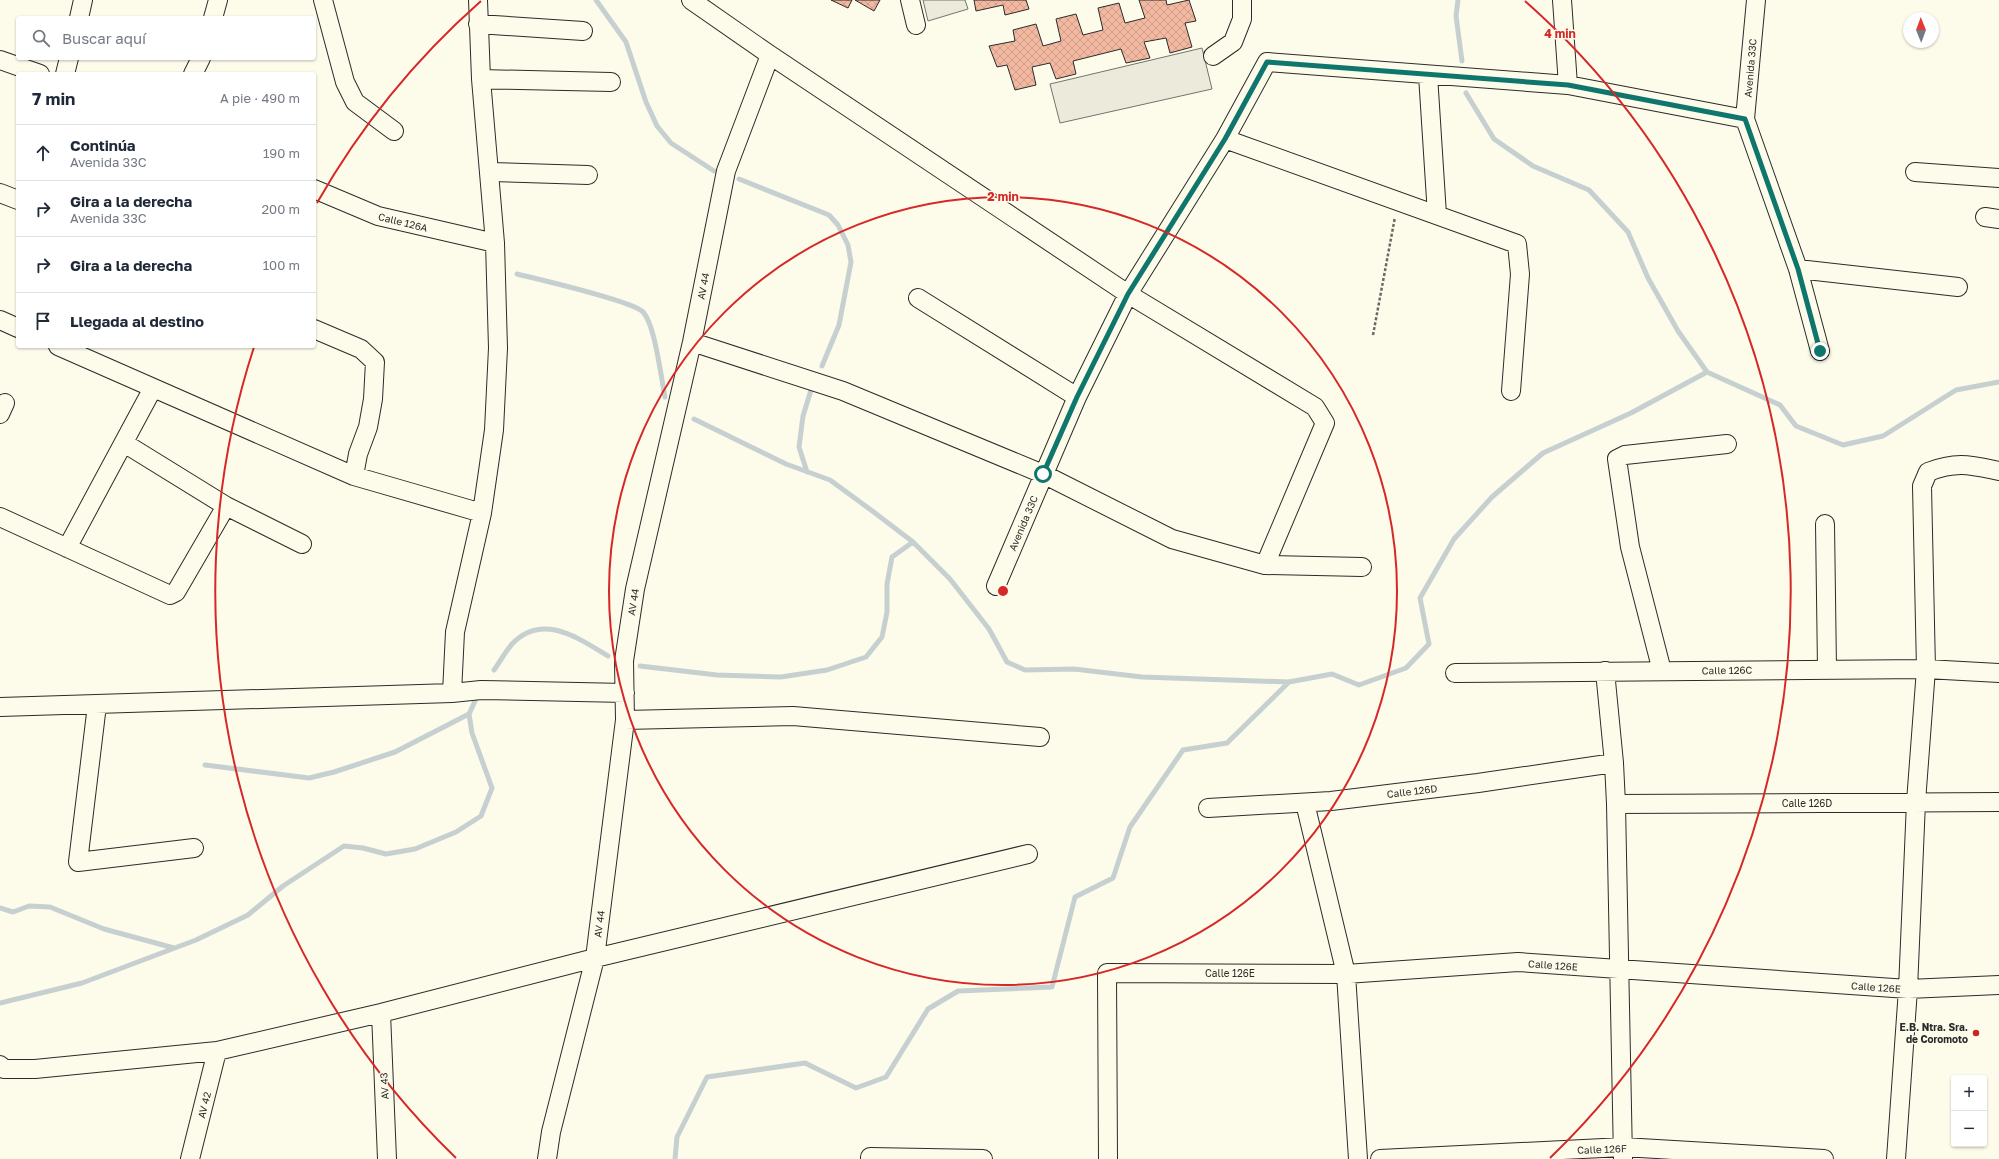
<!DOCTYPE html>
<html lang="es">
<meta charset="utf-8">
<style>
body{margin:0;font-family:"Golos Text",sans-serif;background:#f2f2f3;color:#1f2937}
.controls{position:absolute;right:12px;bottom:12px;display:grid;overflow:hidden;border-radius:4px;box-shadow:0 1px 3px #0004}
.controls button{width:36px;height:36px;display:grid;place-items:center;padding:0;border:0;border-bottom:1px solid #e0e1e3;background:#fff;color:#1f2937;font:20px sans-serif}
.compass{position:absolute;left:1903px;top:12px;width:36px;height:36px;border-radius:50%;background:#fff;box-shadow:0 1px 3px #0004;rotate:359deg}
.stop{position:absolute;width:12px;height:12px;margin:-9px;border:3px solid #0f766e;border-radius:50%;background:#fff}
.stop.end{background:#0f766e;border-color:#fff;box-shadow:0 1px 4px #0008}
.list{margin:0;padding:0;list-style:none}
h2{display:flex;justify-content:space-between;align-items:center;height:52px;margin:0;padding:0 16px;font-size:17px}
h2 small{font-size:13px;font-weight:400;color:#747a83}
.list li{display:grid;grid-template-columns:26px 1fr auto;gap:12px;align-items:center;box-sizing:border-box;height:56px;padding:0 16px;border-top:1px solid #e0e1e3}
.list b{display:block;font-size:15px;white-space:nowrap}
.list p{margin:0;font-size:13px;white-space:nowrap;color:#747a83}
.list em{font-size:13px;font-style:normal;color:#747a83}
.icon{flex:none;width:22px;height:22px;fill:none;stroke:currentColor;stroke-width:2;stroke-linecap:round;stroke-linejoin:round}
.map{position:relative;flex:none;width:1999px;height:1159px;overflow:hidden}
.search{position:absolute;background:#fff;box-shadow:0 1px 3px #0004;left:16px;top:16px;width:300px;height:44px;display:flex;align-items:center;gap:10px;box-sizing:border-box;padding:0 14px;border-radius:4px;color:#747a83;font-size:15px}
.panel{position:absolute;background:#fff;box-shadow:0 1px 3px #0004;left:16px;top:72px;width:300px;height:276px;border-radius:4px}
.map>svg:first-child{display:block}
</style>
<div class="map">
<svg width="1999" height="1159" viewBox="0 0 1999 1159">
<defs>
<pattern id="building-cross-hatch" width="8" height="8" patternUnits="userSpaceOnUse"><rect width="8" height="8" fill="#f2b8a0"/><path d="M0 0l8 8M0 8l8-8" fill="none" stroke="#d09e8a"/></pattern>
</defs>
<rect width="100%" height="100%" fill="#fdfbea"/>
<!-- parking -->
<path fill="#eceadb" stroke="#74746e" d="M923,0H965L968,9L928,21Z
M1202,48L1212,89L1060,123L1050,84Z"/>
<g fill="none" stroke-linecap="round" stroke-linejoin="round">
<!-- stream -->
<path stroke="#c7d0d0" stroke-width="5" d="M596,0L626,42L646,102L657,126L671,143L714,171
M1458,0L1456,16L1462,61
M1466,93L1494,139L1533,166L1589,190L1628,232L1648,278L1678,331L1707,372
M739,179L829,215L838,225L848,245L851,262L839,325L822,366
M517,274C537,279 633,301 643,312C655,325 661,377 665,397
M694,419L786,464L830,480L871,510L913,542L950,579L989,629L1007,662L1025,670L1074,669L1142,677L1289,682L1332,674L1359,685L1406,668L1429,644L1420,598L1454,539L1492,497L1543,453L1631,413L1707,372L1780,405L1796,426L1843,445L1883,436L1956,390L1999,382
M807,472L799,447L803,416L811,390
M640,666L717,675L781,677L827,670L866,657L882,637L887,612V584L892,557L913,542
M494,670C500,662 505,652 512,644C542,612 578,638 608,656
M205,765L309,778L334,772L395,752L469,714
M0,908L13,912L29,906L50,907L104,929L174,948
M0,1003L82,983L196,940L248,915L283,886L344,846L363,848L386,854L415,849L456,832L481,816L492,788L472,733L469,714L476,699
M675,1159L677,1137L707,1077L805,1063L856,1088L886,1077L928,1009L958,991L1052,987L1075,897L1113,878L1130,827L1183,750L1227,743L1289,682"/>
</g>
<!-- building -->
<path fill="url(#building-cross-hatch)" stroke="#2b2b2b" d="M831,0H852L848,8Z
M855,0H880L874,11Z
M974,0H1026L1029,9L1005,15L1003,5L976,11Z
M1139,0H1166L1167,5L1189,0L1196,21L1185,23L1192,47L1170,53L1166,38L1144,42L1150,58L1126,63L1121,49L1073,61L1076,74L1056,79L1050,63L1032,67L1036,85L1015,90L1007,65L997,67L989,46L1015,41L1013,30L1036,24L1043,46L1061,41L1056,19L1076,14L1083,35L1103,30L1098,8L1119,3L1125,23L1145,18Z"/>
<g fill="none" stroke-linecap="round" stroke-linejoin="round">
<defs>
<path id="minor" d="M323,0L345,82L355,102L394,131
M691,0L770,55L1128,294L1315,407L1325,423L1265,565
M910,0L916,25
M1562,0L1568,85
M79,18L83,0
M213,18L218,0
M478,24L583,31
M1213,56L1233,42L1242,19V0
M0,60L40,74
M65,74L69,58
M193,74L201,58
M1428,75L1437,215
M481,79L611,82
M1745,119L1798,269L1820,351
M1225,139L1517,244L1520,274L1511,391
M490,172L588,175
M1915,172L1999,178
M314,189L378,216L495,243
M0,193L18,200
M1985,217L1999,219
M1798,269L1958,287
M918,298L1077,397
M0,320L18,328
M314,329L361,349L375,362L373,399L368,427L358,454L354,476
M692,342L843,391L1043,474L1172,539L1265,565L1362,567
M58,346L354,476L482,513
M0,414L5,403
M124,443L226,506L302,544
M0,517L170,595L176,592L226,506
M1825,524L1827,669
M67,548L153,388
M996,586L1077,397L1128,294L1225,139L1267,62L1568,85L1745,119L1756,0
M1605,671L1614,763L1616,804L1623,1159
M1662,671L1630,547L1617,459L1625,455L1727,444
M1455,673L1926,669L1999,673
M452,693L455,632L482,513L494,430L498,348L495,243L481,79L478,0
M97,705L78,862L194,848
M0,707L452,693L481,690L625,693
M625,720L793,716L1040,737
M1305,803L1346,974L1358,1159
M1616,804L1999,802
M1208,808L1331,801L1478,783L1614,763
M381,1013L387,1159
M0,1065L4,1069H35L217,1051L381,1013L595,958L1028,854
M190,1159L217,1051
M547,1159L551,1132L595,958L625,720L624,661L635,589L692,342L726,171L770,55
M870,1159V1157L983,1159
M1108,1159L1107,973L1346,974L1518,962L1908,989L1999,985
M1380,1159L1623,1147L1824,1159
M1896,1159L1908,989L1916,802L1926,669L1922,486L1928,472C1957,461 1970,465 1999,471"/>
</defs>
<!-- minor casing -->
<use href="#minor" stroke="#2b2b2b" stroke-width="20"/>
<!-- path -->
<path stroke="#6a6964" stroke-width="2.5" stroke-dasharray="3 2" stroke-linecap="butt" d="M1373,335L1395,217"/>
<!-- minor -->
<use href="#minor" stroke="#fdfbea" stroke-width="18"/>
</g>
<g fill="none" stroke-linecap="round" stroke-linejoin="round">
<!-- route -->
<path stroke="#0f766e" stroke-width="5" d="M1043,474L1077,397L1128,294L1225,139L1267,62L1568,85L1745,119L1798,269L1820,351"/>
</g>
<!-- distance rings -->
<g fill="none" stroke="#d62828" stroke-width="2">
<circle cx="1003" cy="591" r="394"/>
<path d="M456 1158A788 788 0 0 1 254 347M317 203A788 788 0 0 1 481 1M1525 1A788 788 0 0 1 1550 1158"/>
</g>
<!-- markers -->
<circle fill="#c62828" stroke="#fdfbea" stroke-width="1.5" cx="1976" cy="1033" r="4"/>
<g text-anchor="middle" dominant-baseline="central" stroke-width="3" stroke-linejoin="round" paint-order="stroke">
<!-- street labels -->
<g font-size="10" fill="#2b2b2b" stroke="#fdfbea">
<text transform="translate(1750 68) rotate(-85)">Avenida 33C</text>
<text transform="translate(403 222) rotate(14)">Calle 126A</text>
<text transform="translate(703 286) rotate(-79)">AV 44</text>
<text transform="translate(1023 523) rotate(-67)">Avenida 33C</text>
<text transform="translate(633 602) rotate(-81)">AV 44</text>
<text transform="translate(1727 670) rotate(-1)">Calle 126C</text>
<text transform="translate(1412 791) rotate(-7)">Calle 126D</text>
<text x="1807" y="803">Calle 126D</text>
<text transform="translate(599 924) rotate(-83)">AV 44</text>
<text transform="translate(1553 965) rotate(4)">Calle 126E</text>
<text x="1230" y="973">Calle 126E</text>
<text transform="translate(1876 987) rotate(4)">Calle 126E</text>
<text transform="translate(384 1086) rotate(-93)">AV 43</text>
<text transform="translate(204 1105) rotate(-76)">AV 42</text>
<text transform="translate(1602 1149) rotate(-2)">Calle 126F</text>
</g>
<!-- poi labels -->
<g font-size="10" font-weight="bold" fill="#2b2b2b" stroke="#fdfbea" text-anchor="end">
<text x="1968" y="1027">E.B. Ntra. Sra.<tspan x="1968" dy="12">de Coromoto</tspan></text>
</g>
</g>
<circle cx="1003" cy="591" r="6" fill="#d62828" stroke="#fdfbea" stroke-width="2"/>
<g font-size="12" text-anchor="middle" font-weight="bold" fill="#d62828" stroke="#fdfbea" stroke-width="3" stroke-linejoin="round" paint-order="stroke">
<text x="1560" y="38">4 min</text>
<text x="1003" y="201">2 min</text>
</g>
</svg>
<div class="controls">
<button>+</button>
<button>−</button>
</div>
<svg class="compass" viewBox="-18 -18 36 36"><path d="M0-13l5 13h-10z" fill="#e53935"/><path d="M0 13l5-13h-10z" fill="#747a83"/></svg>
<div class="stop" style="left:1043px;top:474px"></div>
<div class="stop end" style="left:1820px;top:351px"></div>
<div class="search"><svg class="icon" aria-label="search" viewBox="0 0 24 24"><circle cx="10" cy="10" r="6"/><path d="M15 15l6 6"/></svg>Buscar aquí</div>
<section class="panel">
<h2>7 min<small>A pie · 490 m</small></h2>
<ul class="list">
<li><svg class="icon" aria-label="ahead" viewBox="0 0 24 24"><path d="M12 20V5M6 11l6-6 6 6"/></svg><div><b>Continúa</b><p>Avenida 33C</p></div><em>190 m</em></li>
<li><svg class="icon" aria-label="right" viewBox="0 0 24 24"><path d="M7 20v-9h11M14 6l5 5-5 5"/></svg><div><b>Gira a la derecha</b><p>Avenida 33C</p></div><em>200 m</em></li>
<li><svg class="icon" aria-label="right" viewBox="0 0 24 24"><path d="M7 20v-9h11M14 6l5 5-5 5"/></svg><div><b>Gira a la derecha</b></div><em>100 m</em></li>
<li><svg class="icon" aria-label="arrive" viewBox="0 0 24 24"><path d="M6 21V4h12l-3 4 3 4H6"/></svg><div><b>Llegada al destino</b></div></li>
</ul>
</section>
</div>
